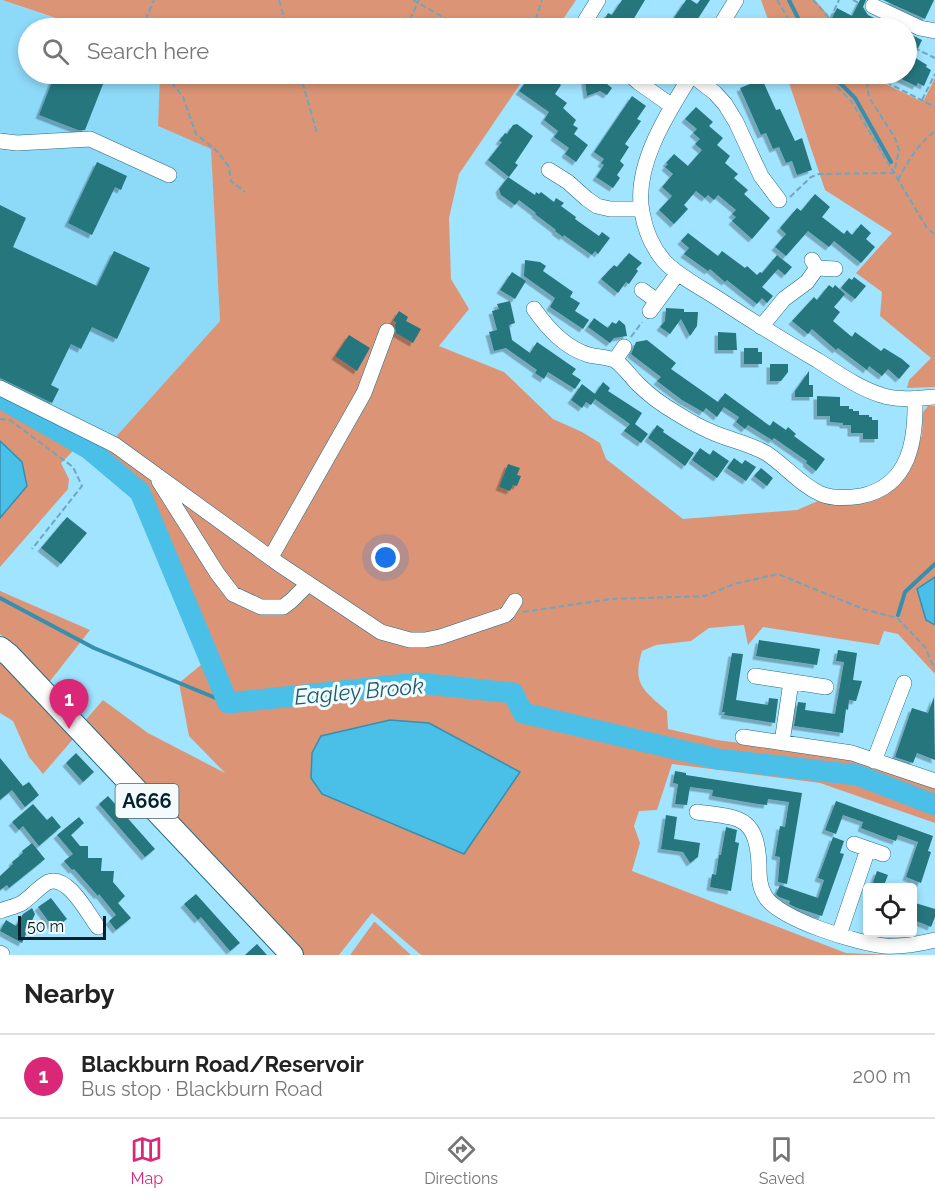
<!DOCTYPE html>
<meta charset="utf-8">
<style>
body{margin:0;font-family:Raleway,sans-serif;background:#f2f2f2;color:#222}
.controls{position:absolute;right:18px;bottom:18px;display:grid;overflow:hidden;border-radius:6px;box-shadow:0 3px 9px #0003}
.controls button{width:54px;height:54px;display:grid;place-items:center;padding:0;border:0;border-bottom:2px solid #e0e0e0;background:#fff;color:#222;font:30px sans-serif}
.scale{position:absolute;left:18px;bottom:15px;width:88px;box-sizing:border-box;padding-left:6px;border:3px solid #04202a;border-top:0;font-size:16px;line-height:21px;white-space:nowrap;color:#04202a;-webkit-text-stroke:4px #f4fbfd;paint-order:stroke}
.you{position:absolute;left:386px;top:558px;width:21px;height:21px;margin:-15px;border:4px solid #fff;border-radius:50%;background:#1a73e8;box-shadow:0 0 0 9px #1a73e833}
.badge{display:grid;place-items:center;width:39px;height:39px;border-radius:50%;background:#db2777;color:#fff;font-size:20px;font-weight:700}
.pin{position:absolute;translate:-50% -50px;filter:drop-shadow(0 2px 3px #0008)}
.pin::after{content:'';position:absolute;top:32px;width:21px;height:18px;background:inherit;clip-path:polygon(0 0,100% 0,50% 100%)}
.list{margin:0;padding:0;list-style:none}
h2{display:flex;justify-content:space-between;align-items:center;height:78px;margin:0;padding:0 24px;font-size:26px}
h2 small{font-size:20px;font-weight:400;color:#767676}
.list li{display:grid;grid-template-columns:39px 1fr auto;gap:18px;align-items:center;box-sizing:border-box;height:84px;padding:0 24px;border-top:2px solid #e0e0e0}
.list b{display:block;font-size:22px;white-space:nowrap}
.list p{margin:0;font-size:20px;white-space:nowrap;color:#767676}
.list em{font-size:20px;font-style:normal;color:#767676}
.icon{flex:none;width:33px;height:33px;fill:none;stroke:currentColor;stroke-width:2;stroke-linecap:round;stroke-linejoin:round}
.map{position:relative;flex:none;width:935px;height:955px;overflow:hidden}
.search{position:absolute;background:#fff;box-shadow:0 3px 9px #0003;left:18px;right:18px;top:18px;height:66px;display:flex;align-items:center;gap:15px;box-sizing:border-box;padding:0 21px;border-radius:33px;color:#767676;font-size:22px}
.sheet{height:162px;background:#fff}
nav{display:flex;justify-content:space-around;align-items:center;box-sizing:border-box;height:84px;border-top:2px solid #e0e0e0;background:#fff;font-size:16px;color:#767676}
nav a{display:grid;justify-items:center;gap:3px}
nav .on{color:#db2777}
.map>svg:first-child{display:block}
</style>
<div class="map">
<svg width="935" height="955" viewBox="0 0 935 955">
<defs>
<filter id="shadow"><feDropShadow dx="-3.5" dy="3.5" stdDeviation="0" flood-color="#0004"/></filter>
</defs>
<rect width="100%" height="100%" fill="#a1e4ff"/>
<!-- built -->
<path fill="#8dd9f8" d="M0,0L86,28H28V74H160L158,126L211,149L220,321L113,440L0,382Z"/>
<!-- green -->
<path fill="#db9576" d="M2,0H576L557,28H86Z
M761,0H815L829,16L823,28H771Z
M160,74H527L459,174L449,218L451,279L469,309L439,346L504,372L553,419L582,432L600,443L606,459L683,519L797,510L818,501L840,504L912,465L922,435L923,412L928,406H935V577L917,589L926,620L935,625V674L898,634L884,631L879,645L763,627L748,645L744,625L709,628L691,641L656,645L642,651C632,684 643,690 667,711L668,729L717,740L850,758L935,786V823L820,783L672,764L657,810L639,811L634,826L640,843L632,871L846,953L894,955H421L372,913L339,955H304L83,723L103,700L148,733L225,773L189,736L179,683L213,655L151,498L144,487L93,445L0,393L113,440L220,321L211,149L158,126Z
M786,74H865L923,102L935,78V387L907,388L909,380L931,358L880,316L882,292L856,273L892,233L825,190Z
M0,403L76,448L61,463L69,479L68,489L0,567V518L27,485L22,462L0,441Z
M0,591L90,630L47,685L9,642L0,634Z
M0,655L74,738L43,774L29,757L13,721L0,713Z
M374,922H375L411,955H350Z"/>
<!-- water -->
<path fill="#4abfe8" stroke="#358faf" stroke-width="1.5" d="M0,441L22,462L27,486L0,518Z
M935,577V625L926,620L917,589Z
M390,720L429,723L520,772L464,854L322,794L311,778L312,753L321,736Z"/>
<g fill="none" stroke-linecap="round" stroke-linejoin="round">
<!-- stream -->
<path stroke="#358faf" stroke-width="4" d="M789,0L803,28
M831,74L855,98L891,162
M0,598L94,648L228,703
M898,615L905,592L935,564"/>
<!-- river -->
<path stroke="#4abfe8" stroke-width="21" d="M0,398L89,449L140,492L228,703L417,683L513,693L523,713L718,759L857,775L935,805"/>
</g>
<!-- building -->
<path fill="#25767e" filter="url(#shadow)" d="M622,0H645L633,20L647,28H611L602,23L608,13L612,15Z
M686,0H691L697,4L700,0H710L692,28H667Z
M860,0H866L863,7L868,15L895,28H877L863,21L859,28H838L829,24L837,8L852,16Z
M883,0H934L925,19Z
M906,32L922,40L914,57L927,65L926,67L931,70L924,86L918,83L916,86L891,74H906Z
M55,74H107L85,130H78L39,115Z
M546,74L561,85L555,94L567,103L563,108L576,120L573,125L578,128L574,134L588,145L576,162L565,154L569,148L554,137L558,131L544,120L549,112L519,91L529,78L538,84Z
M584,74H600L609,80L607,84L612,88L607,95L600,91L587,96Z
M762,79L776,110L780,109L795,141L802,138L812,170L797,175L792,161L786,163L779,147L773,149L766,133L761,135L740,88Z
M632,96L646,106L637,119L641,121L625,144L629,147L620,161L624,165L617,175L620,178L613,188L596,177L604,165L601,163L604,159L594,152Z
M696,107L713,122L709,126L723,138L717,145L730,156L725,163L738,174L734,178L748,190L744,194L770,218L752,239L732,221L736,217L732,214L736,210L718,195L714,200L708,195L705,198L696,191L684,205L688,209L674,224L659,210L672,196L662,187L673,174L665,167L668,164L666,163L674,154L688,166L702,150L695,144L700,139L693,133L697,129L685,119Z
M517,124L533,136L515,163L518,165L509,177L488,160L502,142L499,141L505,133L507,134L513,125Z
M97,162L127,176L121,190L115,187L92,235L68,223Z
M508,177L535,195L536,192L539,194L541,192L554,202L556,198L564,203L561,206L576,217L575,219L599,236L602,232L610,238L598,254L595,251L592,255L564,235L563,237L555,231L556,230L535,214L536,213L519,200L515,205L501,195L499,189Z
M815,194L830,207L822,217L844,234L847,230L852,235L861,224L871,233L866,239L875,247L861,263L834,241L829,247L808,231L786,256L775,247L786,234L780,228L797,208L801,211Z
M0,205L26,218L13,247L97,286L114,251L150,268L117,339L92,327L81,349L71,344L51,385L59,389L52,403L0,378Z
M688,233L718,256L722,251L745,268L747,266L757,275L760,272L762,273L777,255L792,267L785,275L778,269L762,287L773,296L767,303L762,298L757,304L727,280L725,282L710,269L708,271L684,254L689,248L681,241Z
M629,253L642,263L636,269L638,271L629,284L626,282L618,293L601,279L614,265L617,267Z
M525,260L540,262L546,266L543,271L573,292L570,297L580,303L575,311L589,320L583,329L550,307L555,298L524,276Z
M512,272L526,281L515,299L500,290Z
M854,277L866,286L855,299L841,288L849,278L852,280Z
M829,285L833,288L835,285L845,294L834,307L840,312L833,321L852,337L855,332L881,351L884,348L902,359L910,366L899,379L888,369L882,376L869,366L867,370L838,348L836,350L812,329L808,334L792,321L814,297L817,300Z
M510,301L515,323L509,325L512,340L530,353L537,342L576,369L572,374L581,380L575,389L548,372L544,379L535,373L537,370L506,348L494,351L489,332L497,330L492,311L499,309L497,304Z
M666,308L684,309V312H698L697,326L690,336L681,319L670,334L660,327L665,321Z
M399,311L408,317L406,321L421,329L413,343L396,333L395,325L396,322L393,321Z
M594,318L608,328L612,322L616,324L619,320L625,325L627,336L614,338L610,343L588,327Z
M718,332L736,333L737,350H718Z
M349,335L370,348L357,371L335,356Z
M647,340L676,363L671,369L718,402L725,393L770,426L773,421L786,430L788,427L796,434L794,436L825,459L816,471L806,463L807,461L774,438L772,440L748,425L745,429L736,422L739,417L724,407L717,417L706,408L703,412L682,400L657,381L661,377L631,354L636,342Z
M744,348H758V352H762V364H744Z
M770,364H788V372L781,381H770Z
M809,371V385H813V397H795V391Z
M603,382L610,388L608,391L642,413L635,424L648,434L641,443L624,431L630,424L595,399L591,405L586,402L582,408L571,400L582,384L595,394Z
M817,396L840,397V406H849V409H853V411H859V415H869V417H872V420H878V439H863V433H851V425H843V423L830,422V416H817Z
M657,425L664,430L663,432L694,453L685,466L648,438Z
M700,448L710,455L713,450L729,461L717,478L692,460Z
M734,458L742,464L745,460L756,467L746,481L727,468Z
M508,464L520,468L517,475L521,476L517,486L513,485L510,491L499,487Z
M761,468L773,478L767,486L754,476Z
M67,517L87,533L61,564L41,548Z
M759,640L820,649L817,665L756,656Z
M838,650L857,653L853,680L862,681L856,701L849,700L848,710L846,709L843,733L794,726L798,702L806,703L805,710L835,714L844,662L836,661Z
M732,653L743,654L736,700L768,705L769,698L778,699L775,723L724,715L725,712H722Z
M934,697L935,760L917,753L913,763L895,757L912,708L928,713Z
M76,753L94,772L83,782L66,763Z
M0,758L23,786L29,782L39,795L25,807L12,790L0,800Z
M675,771L686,773V775L802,793L787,884L778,882L780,857L775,856L780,826L785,827L789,802L768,799L767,805L758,804L712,796L713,790L690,787L687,805L675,804L678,784L673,783Z
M108,796L155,849L145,857L99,804Z
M836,801L933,836L928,851L931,852L921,883L906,877L918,842L898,835L896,841L887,838L861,828L863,822L843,815L836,834L825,830Z
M33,804L47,820L52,816L61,827L39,846L23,826L19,830L12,822Z
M666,815L677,817L674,839L700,843L698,857L690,863L683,852L661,849Z
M79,817L84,823L71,835L80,846H88V858H102L101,871H114L113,882L125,896L118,903L131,918L116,930L109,921L116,915L99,894L98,896L74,869L72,870L64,861L73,854L57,835Z
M726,827L737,830L735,842L739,843L731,891L710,887L712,874L716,875L719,855H721Z
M833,837L844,841L840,853L844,854L822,916L797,908L789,904L790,901L779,897L776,894L780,885L818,898L824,880L818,878Z
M32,843L45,859L9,888L7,885L0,890V876L13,864L12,862L23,853L22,851Z
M877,871L888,875L883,888H871Z
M196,894L240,943L230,951L201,917L198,920L184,904Z
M51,898L67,919L54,929L38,907Z
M912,902L935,909V917L931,927L914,920L916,916L912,915Z
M32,908L35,914L22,943L0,931L6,920L16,926L23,914Z
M257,944L267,955H245Z"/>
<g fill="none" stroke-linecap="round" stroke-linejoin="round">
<defs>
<path id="minor" d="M873,6L920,28L935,31
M584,23L598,0
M719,28L736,0
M629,74L638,82L672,106
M692,74C669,111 633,165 642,212C645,230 652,247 664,261C679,277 702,288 720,300C752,321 784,341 817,360C838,373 858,388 881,395C898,401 917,398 935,397
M692,75L715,93L725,104L736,122L761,176L779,200
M0,141L17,143L90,139L169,175
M549,170L568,182L587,199L597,206L610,209H641
M812,260L817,268L835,269
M642,290L657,301
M534,309C548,329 565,348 589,355C597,357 609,357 616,361C624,367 631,377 638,384C650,396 664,406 678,414C689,421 702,428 714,433C731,440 750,444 766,453C785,465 799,484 821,494C833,499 848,498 861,496C910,486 916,440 915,398
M650,311L678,273
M761,327L784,299L807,282L817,268
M615,360L624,347
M0,388L115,445L279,564L381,632L410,640H425L440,637L505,615L508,612L515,601
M159,481L217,573L233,594L261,607H283L291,601L308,584
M271,557L364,393L387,331
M755,676L826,687
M743,737L852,753L935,781
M782,742L791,682
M874,761L904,683
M697,812C739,818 757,815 759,865C759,876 759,886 765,896C778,919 859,944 885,946C902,947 919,944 935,940
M854,844L883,854
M0,911C7,908 15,907 22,903C31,897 39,887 48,882C68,874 88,914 98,927
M839,935L868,849
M0,953L2,954"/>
<path id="highway" d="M0,648L9,655L292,955"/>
</defs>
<!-- minor casing -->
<use href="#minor" stroke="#276a82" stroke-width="16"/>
<!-- highway casing -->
<use href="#highway" stroke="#276a82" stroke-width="24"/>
<!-- path -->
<path stroke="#6fa6bb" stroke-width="2" stroke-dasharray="6 3" stroke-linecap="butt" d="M279,0L287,28
M413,0L462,28
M777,0L794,28
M813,0L830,19L825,28
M853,0L861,4
M830,19L839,0
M142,28L154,0
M406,28L419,0
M533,28L542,0
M906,44L935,58
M168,74L169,79L183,97L196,134L218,152L229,167L231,181L245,192
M300,74L317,133
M380,74L376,79L495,74
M824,74L851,101L927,228L935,235
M870,74L935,107
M922,100L935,74
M898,180C908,161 918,144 935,131
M790,197L811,177L819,174L894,173L899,150L895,138L869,97L867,87L871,74
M631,337L642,322
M0,419L10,420L73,467L82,486L32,549
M523,612L611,599L705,596L734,584L778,574L863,609L897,618L925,647L935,670"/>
<!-- minor -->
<use href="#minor" stroke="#fff" stroke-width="15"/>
<!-- highway -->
<use href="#highway" stroke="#fff" stroke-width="22"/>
</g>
<g text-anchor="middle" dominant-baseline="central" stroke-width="6" stroke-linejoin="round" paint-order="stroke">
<!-- shield labels -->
<rect fill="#f4fbfd" stroke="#4c6269" stroke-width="1.5" x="115.5" y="784" width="63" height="34" rx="4.5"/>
<g font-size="20" font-weight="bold" fill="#04202a">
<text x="147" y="801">A666</text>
</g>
<!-- water labels -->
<g font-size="22" font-style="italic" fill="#1d5b71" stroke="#f4fbfd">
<text transform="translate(359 691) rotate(-5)">Eagley Brook</text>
</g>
</g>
</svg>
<div class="controls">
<button><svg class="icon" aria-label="locate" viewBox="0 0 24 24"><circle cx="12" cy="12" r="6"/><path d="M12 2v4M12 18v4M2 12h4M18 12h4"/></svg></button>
</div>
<div class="scale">50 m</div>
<div class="you"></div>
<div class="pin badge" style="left:69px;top:729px">1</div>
<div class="search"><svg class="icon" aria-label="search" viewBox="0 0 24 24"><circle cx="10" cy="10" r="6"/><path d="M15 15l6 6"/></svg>Search here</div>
</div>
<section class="sheet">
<h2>Nearby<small></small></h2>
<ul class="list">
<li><span class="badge">1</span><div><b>Blackburn Road/Reservoir</b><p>Bus stop · Blackburn Road</p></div><em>200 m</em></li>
</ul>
</section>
<nav>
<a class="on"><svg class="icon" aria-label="map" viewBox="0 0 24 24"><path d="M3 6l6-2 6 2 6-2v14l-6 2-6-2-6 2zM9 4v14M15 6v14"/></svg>Map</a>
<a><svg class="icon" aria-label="directions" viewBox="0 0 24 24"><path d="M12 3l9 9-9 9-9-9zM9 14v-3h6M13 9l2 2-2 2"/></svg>Directions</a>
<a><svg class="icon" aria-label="saved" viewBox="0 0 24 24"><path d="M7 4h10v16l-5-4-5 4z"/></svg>Saved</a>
</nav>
